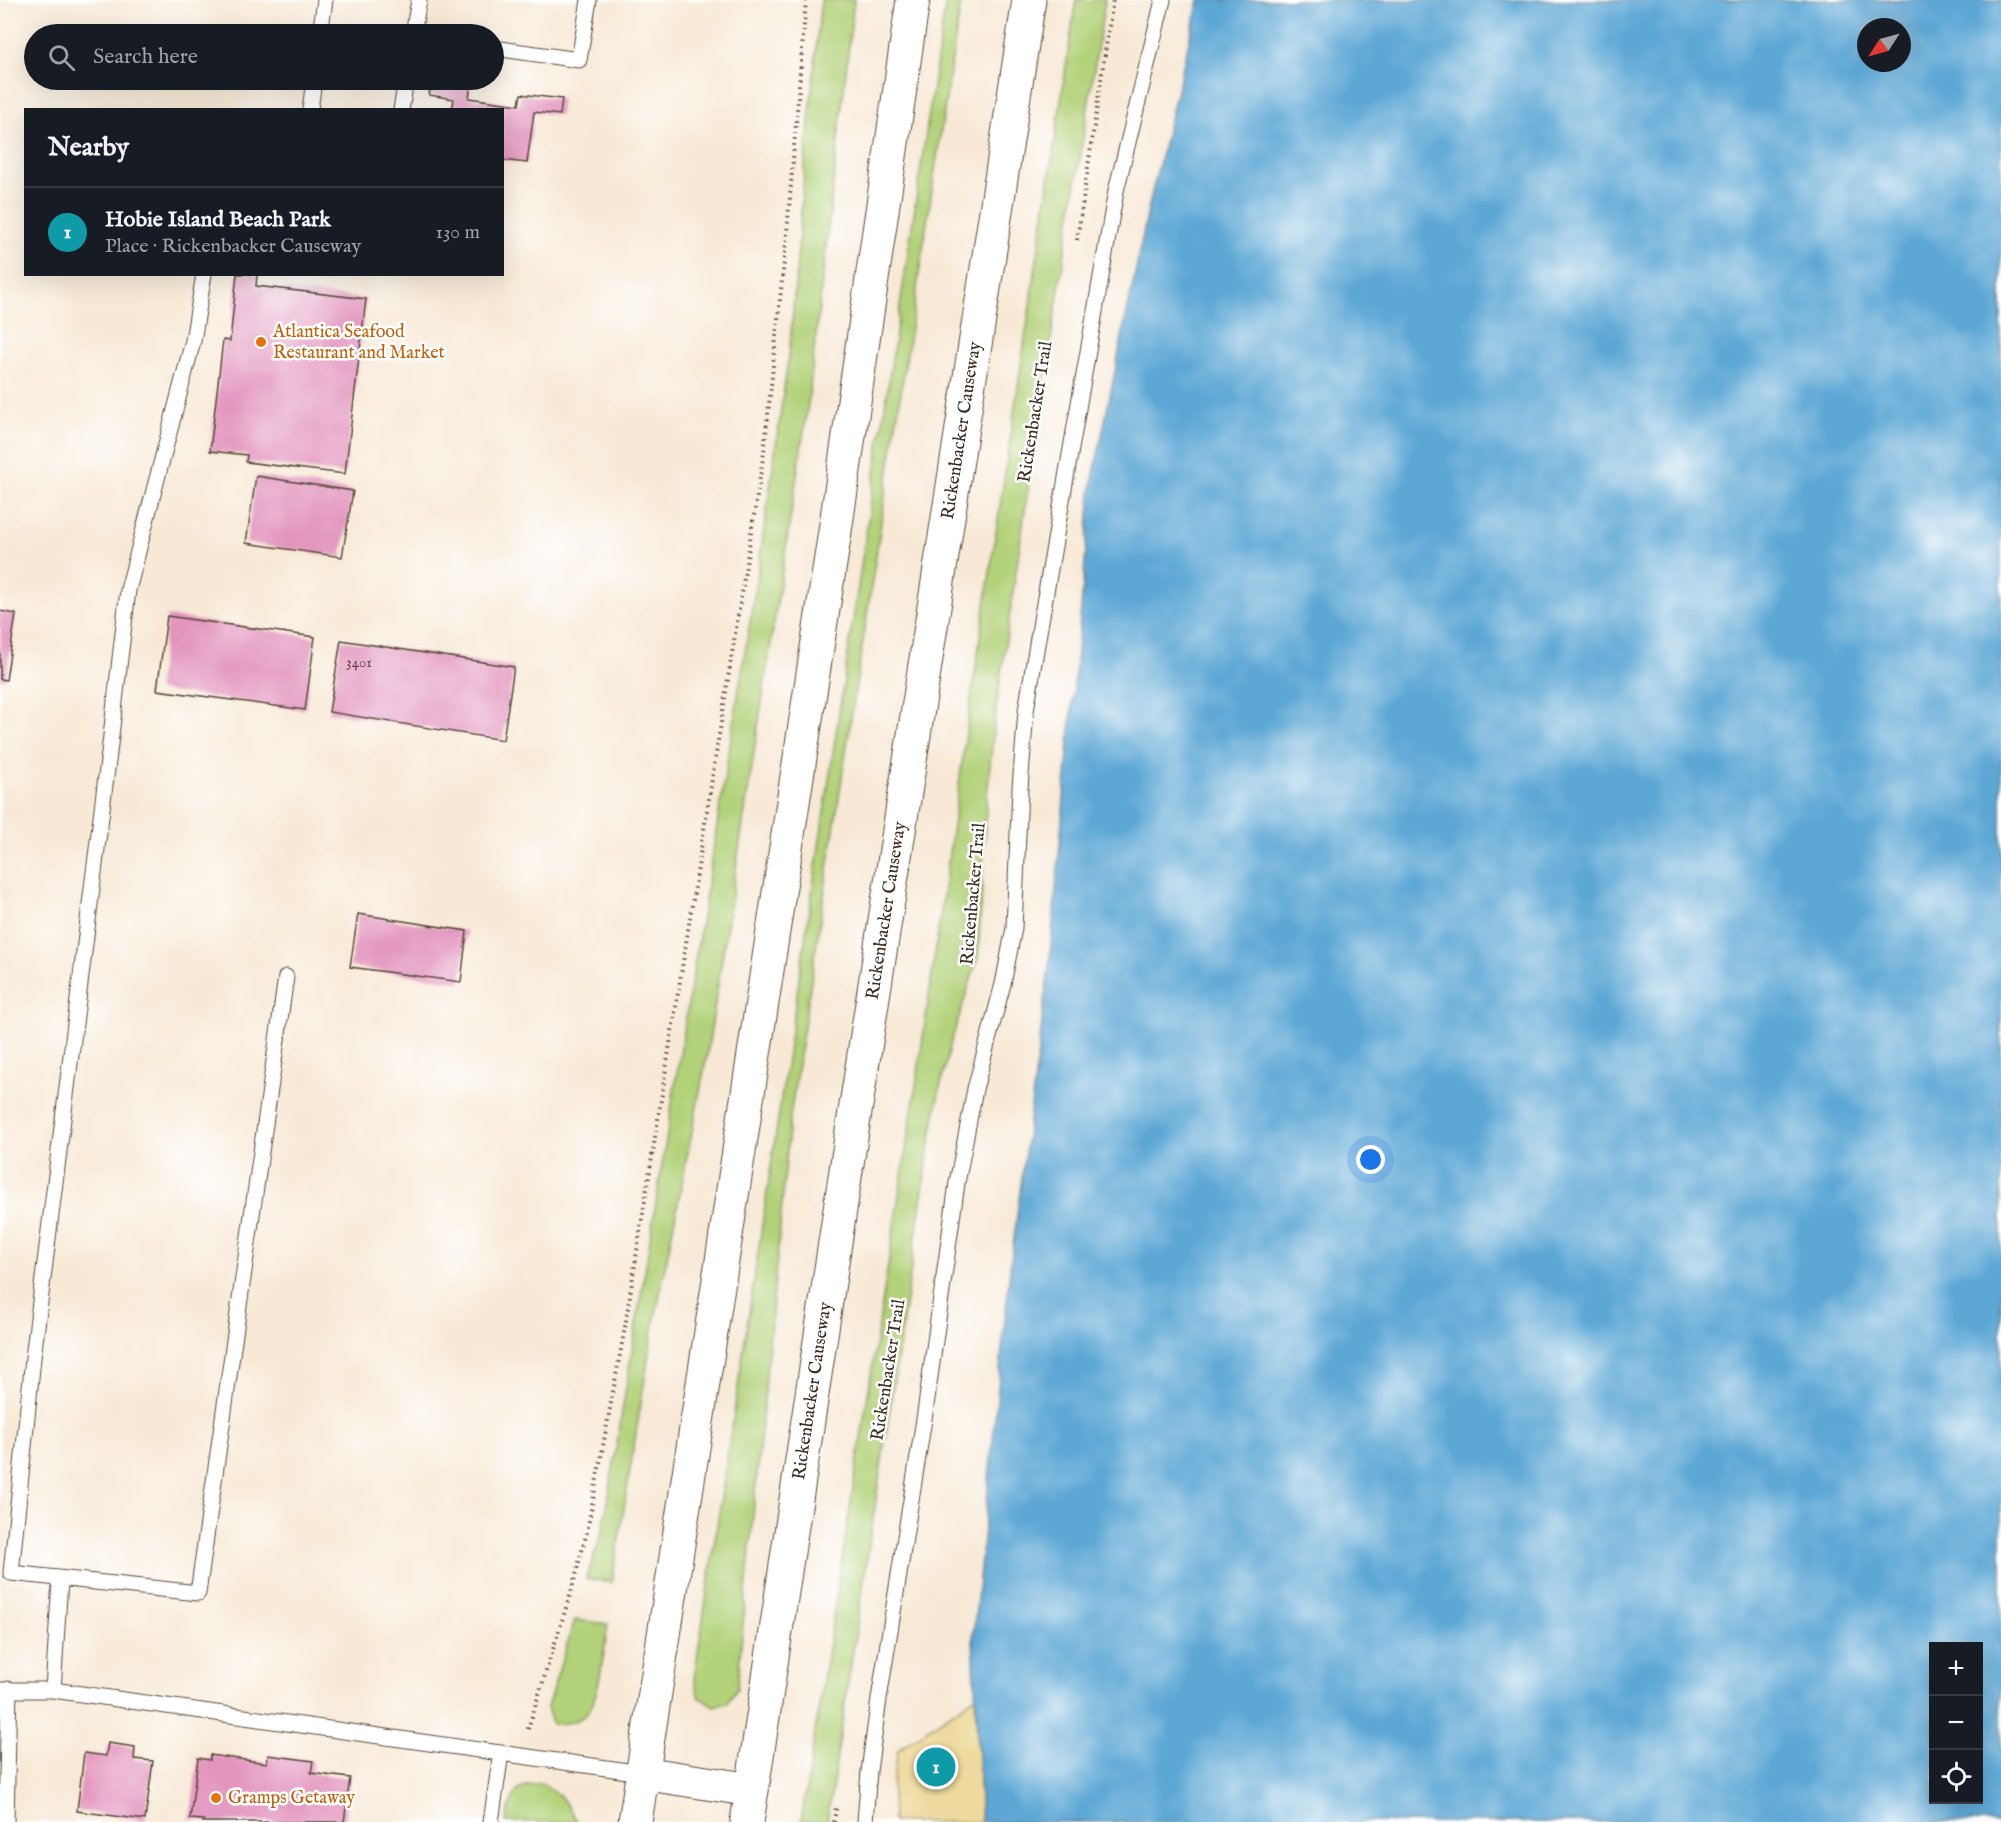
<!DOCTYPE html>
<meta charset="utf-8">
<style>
body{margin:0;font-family:"IM FELL English",serif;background:#242831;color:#f1f3f6}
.controls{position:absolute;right:18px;bottom:18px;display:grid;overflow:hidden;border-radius:0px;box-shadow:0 6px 24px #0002}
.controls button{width:54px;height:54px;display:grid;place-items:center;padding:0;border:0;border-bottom:2px solid #363941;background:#171b24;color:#f1f3f6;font:30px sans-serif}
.compass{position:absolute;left:1857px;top:18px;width:54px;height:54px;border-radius:50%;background:#171b24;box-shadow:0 6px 24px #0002;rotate:234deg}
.you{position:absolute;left:1371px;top:1160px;width:21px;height:21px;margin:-15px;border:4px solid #fff;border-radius:50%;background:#1a73e8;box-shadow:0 0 0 9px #1a73e833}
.badge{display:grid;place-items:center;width:39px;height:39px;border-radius:50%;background:#1a73e8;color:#fff;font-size:20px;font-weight:700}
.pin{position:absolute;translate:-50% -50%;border:3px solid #fff;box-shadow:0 2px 6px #0006}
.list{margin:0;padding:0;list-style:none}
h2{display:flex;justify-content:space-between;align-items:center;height:78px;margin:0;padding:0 24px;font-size:26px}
h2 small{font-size:20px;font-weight:400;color:#9ea1a6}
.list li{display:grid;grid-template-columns:39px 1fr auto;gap:18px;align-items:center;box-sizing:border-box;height:90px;padding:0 24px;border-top:2px solid #363941}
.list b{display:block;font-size:22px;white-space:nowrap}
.list p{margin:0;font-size:20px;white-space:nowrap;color:#9ea1a6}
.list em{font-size:20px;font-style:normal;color:#9ea1a6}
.icon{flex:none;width:33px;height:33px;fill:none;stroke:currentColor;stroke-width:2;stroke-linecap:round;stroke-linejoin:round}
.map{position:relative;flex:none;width:2001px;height:1822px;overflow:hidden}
.search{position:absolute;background:#171b24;box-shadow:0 6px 24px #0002;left:24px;top:24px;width:480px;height:66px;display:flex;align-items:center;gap:15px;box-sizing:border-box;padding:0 21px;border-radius:33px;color:#9ea1a6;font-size:22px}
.panel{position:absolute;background:#171b24;box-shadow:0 6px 24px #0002;left:24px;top:108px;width:480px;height:168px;border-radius:0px}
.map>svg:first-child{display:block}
</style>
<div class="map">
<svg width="2001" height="1822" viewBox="0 0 2001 1822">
<rect width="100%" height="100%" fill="#fff"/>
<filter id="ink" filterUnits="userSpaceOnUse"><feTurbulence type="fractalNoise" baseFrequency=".0167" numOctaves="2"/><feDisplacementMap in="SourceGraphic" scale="12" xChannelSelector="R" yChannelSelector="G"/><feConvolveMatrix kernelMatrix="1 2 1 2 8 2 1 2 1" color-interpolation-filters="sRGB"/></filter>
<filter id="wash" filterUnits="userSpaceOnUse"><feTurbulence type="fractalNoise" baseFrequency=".008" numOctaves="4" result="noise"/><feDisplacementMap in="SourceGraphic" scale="24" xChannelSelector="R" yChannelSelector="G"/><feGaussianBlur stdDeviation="1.35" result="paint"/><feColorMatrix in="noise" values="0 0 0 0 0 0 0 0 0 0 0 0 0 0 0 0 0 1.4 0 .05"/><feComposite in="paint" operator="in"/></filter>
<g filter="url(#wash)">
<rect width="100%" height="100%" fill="#f7e9d6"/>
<!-- green -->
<path fill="#b2d178" stroke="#767e4b" stroke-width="1.5" d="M821,0H854L808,404L707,1055L652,1334L612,1582L586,1579L603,1530L758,572L790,346L805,163Z
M946,0H961L790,1117L737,1689L727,1703L714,1706L699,1697L694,1679Z
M1076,0H1105L1037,427L995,716L987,794L978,957L951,1042L940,1088L930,1143L827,1822H801L917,1080L971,699Z
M575,1620L608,1624C604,1646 600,1703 584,1716C574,1723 564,1724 552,1724L547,1707Z
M542,1783L561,1797L578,1822H506C512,1796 512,1785 542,1783Z"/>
<!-- sand -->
<path fill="#eeda9e" stroke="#94825e" stroke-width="1.5" d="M975,1697L981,1822H893L892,1785L898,1750Z"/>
<!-- water -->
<path fill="#5da7d5" stroke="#4c687a" stroke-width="1.5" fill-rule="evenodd" d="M1199,0H2001V1822H981L973,1638L1010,1269L1049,967L1092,483L1149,205ZM1866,27H1902V63H1866ZM1934,1646H1978V1800H1934Z"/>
<g id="blocks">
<!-- building -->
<path fill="#e395be" d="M432,80L471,84L469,98L519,105L521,94L562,99L560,115L534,112L527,163L502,160V110H452L454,99L429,95Z
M237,274H257L256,286L366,299L345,474L246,462L247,455L210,451L223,340L230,341Z
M256,476L353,491L342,557L246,543Z
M0,611L16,614L6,680L0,679Z
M167,616L315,637L305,710L157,690Z
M341,640L514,667L503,740L329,712Z
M358,914L467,931L461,982L350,967Z
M108,1743L135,1747L134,1759L153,1761L145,1820L77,1811L84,1753L106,1756Z
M210,1755L267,1763L268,1755L313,1761L311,1773L350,1778L344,1822H203L204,1820L190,1819L198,1758L210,1760Z"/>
</g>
</g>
<g filter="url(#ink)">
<use href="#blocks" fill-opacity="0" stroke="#57473a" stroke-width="1.5"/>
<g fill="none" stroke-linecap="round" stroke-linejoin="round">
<defs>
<path id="service" d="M320,34L325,0
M413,34L419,0
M494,48L579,60L589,0
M310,110L314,80
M401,110L406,80
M204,274L193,341L128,590L109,753L33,1358L11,1573L198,1593L286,977
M0,1690H53L642,1773
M53,1690L60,1580
M6,1822L9,1689
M491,1822L501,1753
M865,1822L869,1771L879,1699L925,1413L957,1183L975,1089L1003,984L1014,928L1020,788L1026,711L1038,638L1116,191L1163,0"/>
<g id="primary">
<path d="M642,1773L752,1790"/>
<path d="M635,1822L834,538L913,0"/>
<path id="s1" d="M747,1822L850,1144L1029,0"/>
</g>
</defs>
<!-- service casing -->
<use href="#service" stroke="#57473a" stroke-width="17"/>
<!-- primary casing -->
<use href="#primary" stroke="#57473a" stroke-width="35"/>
<!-- path -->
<path stroke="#57473a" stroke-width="4" stroke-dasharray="1.5 4.5" stroke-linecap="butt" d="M1077,240L1113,0
M528,1729L571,1592L587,1532L624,1333L764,452L787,233L806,0
M834,1822L836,1808"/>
<!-- service -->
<use href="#service" stroke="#fff" stroke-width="15"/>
<!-- primary -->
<use href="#primary" stroke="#fff" stroke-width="33"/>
</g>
</g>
<!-- markers -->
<g fill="#e8710a" stroke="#fff" stroke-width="2">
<circle cx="261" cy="342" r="6"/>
<circle cx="216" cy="1798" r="6"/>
</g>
<g text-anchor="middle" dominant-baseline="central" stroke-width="5" stroke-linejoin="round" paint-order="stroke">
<!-- number labels -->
<g font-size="15" fill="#654546">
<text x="359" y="662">3401</text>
</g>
<!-- food labels -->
<g font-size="18" fill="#c56008" stroke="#fff" text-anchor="start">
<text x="273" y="332">Atlantica Seafood<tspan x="273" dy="21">Restaurant and Market</tspan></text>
<text x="228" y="1798">Gramps Getaway</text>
</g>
<!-- street labels -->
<g font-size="18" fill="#3b2a1e" stroke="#fff">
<text transform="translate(1036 412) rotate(-81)">Rickenbacker Trail</text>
<text stroke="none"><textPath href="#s1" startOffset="1408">Rickenbacker Causeway</textPath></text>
<text transform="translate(974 894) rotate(-85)">Rickenbacker Trail</text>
<text stroke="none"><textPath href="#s1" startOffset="922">Rickenbacker Causeway</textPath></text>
<text transform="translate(889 1370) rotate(-81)">Rickenbacker Trail</text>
<text stroke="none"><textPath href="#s1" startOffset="436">Rickenbacker Causeway</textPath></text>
</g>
</g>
</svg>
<div class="controls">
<button>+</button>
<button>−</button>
<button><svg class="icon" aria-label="locate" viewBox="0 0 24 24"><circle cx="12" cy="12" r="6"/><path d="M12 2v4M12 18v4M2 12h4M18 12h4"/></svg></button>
</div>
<svg class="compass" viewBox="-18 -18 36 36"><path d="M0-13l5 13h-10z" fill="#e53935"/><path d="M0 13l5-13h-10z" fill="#9ea1a6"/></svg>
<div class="you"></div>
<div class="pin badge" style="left:936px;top:1767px;background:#0f9aa8">1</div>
<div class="search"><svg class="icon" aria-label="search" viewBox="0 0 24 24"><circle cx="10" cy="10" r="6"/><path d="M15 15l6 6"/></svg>Search here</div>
<section class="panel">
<h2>Nearby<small></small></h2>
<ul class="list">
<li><span class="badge" style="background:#0f9aa8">1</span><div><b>Hobie Island Beach Park</b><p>Place · Rickenbacker Causeway</p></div><em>130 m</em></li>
</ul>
</section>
</div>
